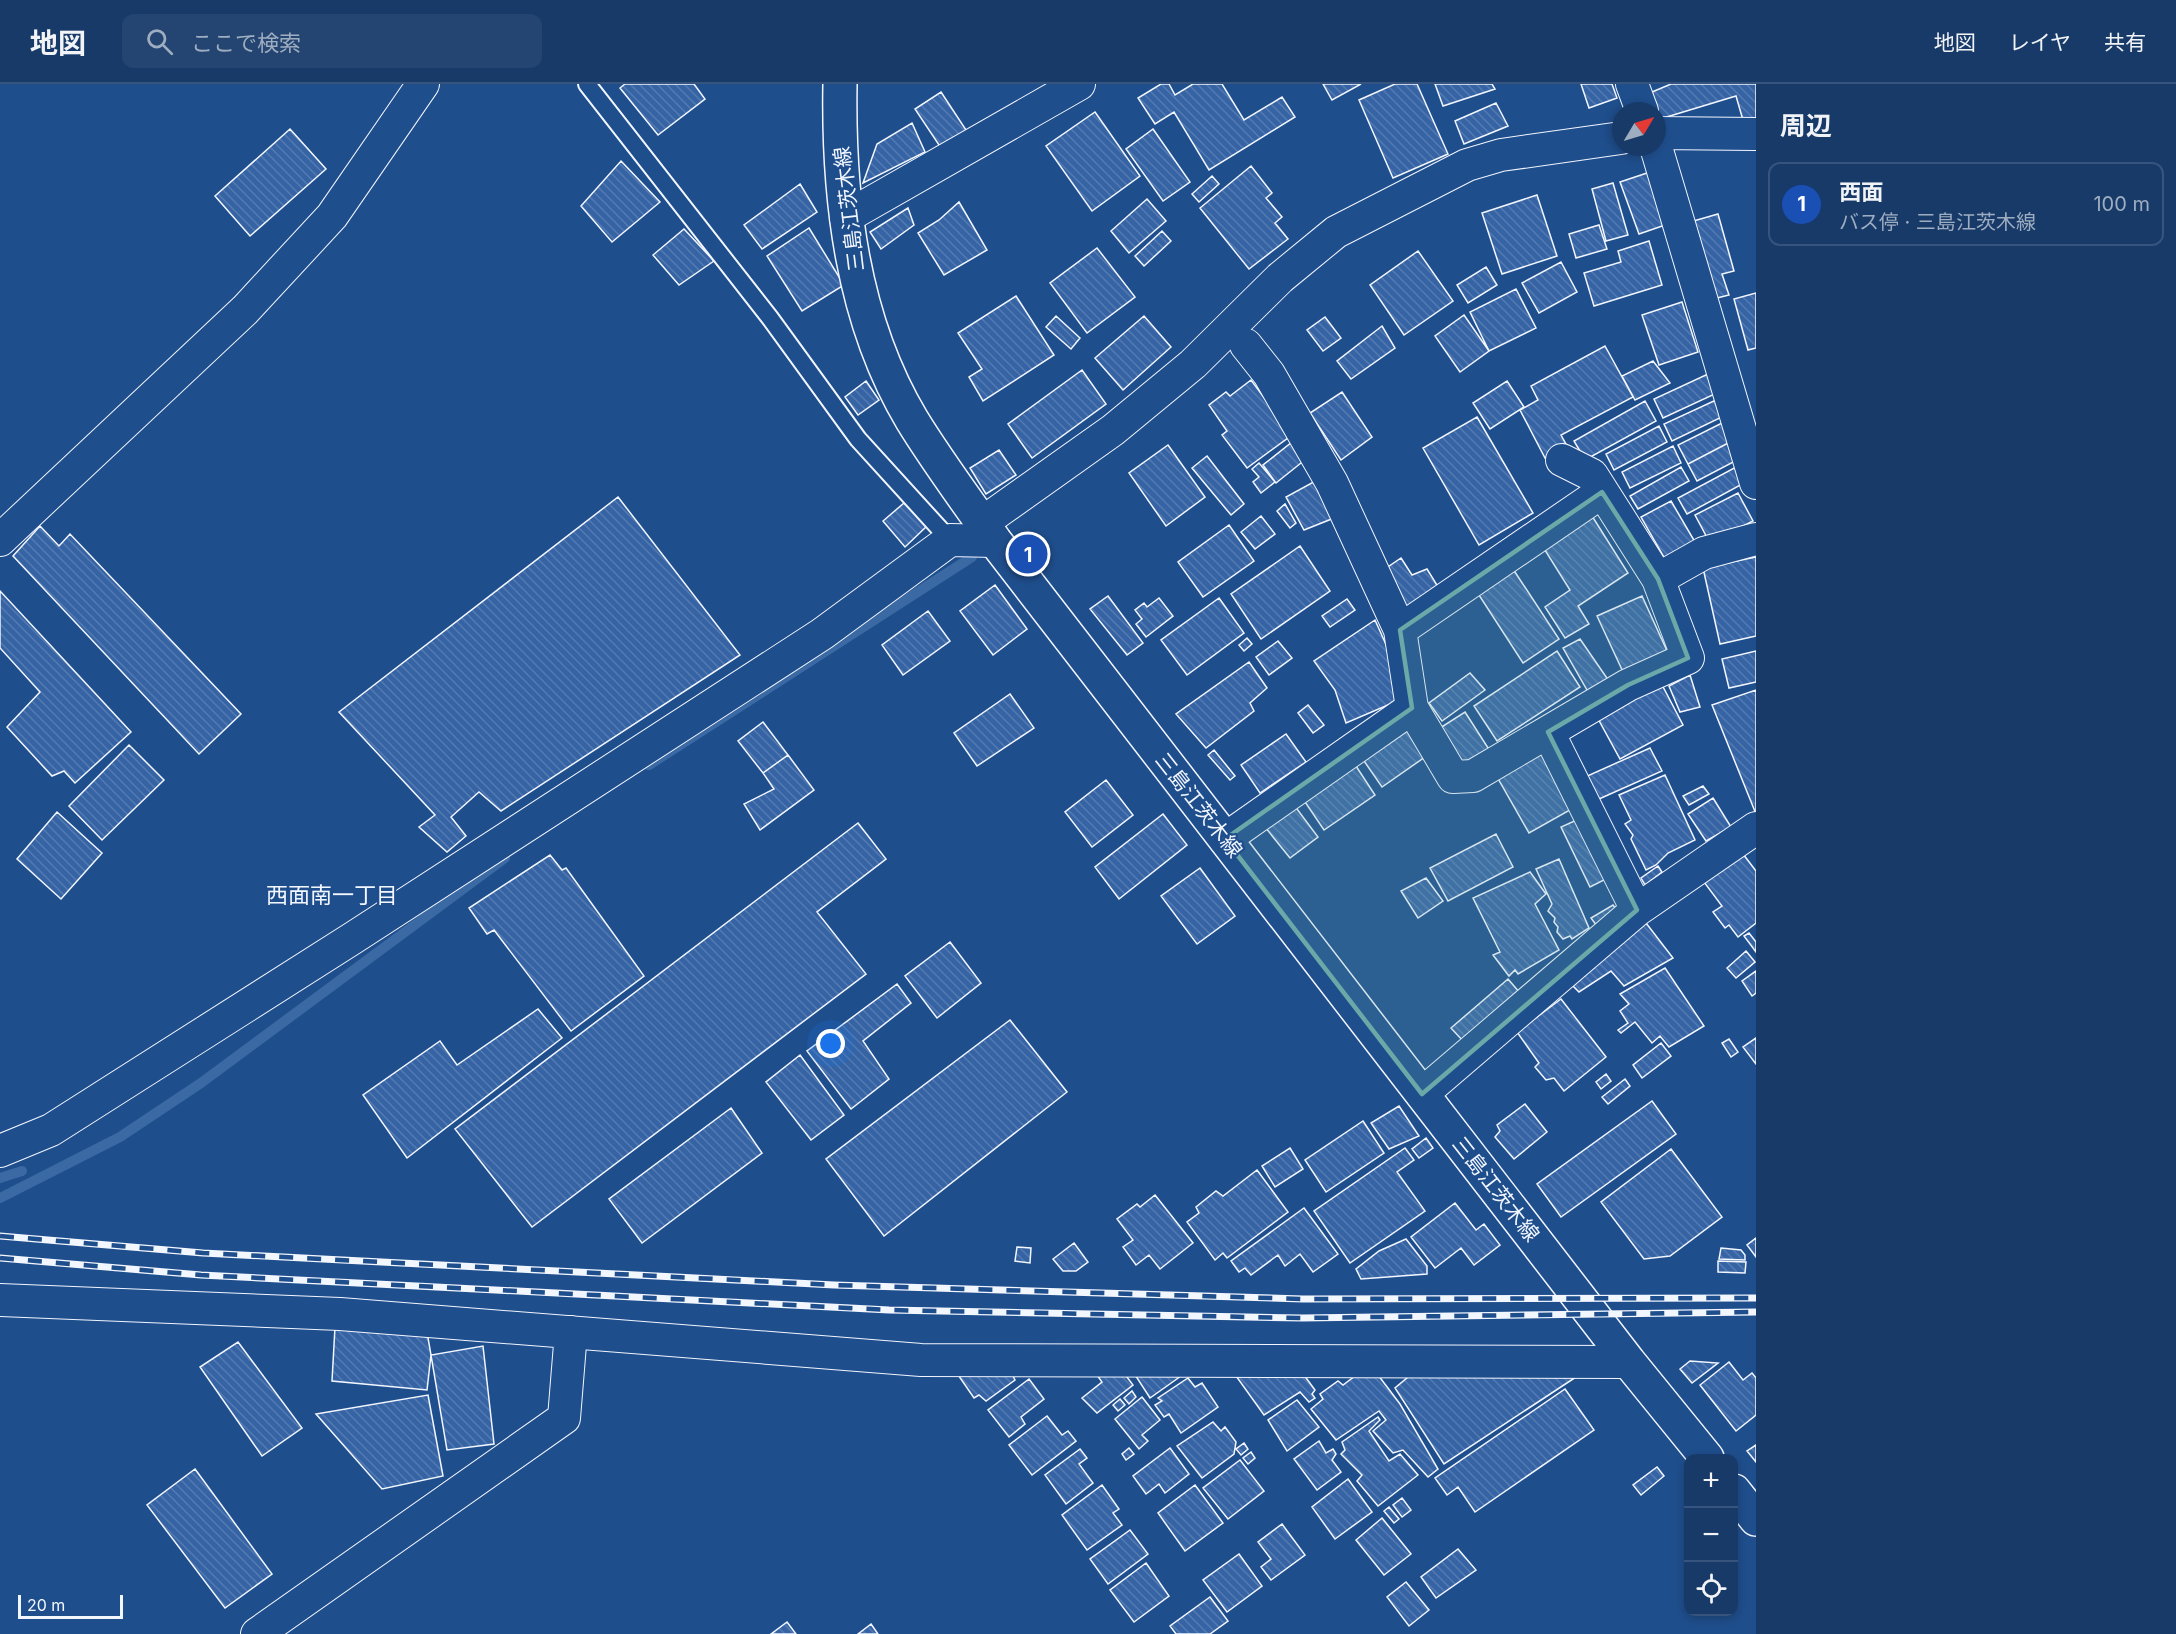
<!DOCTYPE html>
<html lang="ja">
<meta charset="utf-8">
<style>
body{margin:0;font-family:Inter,"Noto Sans JP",sans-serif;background:#244571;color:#f1f3f6}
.controls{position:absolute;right:18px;bottom:18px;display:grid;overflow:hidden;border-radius:12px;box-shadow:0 3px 9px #0003}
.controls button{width:54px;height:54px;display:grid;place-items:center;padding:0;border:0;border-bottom:2px solid #36547d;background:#173a69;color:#f1f3f6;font:30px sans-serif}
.compass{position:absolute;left:1612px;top:18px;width:54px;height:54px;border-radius:50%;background:#173a69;box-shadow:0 3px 9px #0003;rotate:52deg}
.scale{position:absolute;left:18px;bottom:15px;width:105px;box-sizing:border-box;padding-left:6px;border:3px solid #f2f6ff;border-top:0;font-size:16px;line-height:21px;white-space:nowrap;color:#f2f6ff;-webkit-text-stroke:4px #1f4e8c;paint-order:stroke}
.you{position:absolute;left:831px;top:960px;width:21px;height:21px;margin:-15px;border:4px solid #fff;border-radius:50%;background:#1a73e8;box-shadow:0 0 0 9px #1a73e833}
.badge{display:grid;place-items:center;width:39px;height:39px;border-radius:50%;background:#90b9f0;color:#fff;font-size:20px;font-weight:700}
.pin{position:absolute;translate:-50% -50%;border:3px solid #fff;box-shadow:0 2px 6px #0006}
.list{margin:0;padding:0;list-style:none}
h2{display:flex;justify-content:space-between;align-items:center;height:78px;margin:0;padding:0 24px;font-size:26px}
h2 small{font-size:20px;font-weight:400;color:#9eadc0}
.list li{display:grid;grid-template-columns:39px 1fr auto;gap:18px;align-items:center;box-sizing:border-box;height:84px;margin:0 12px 12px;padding:0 12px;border:2px solid #36547d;border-radius:12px}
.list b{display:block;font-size:22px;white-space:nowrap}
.list p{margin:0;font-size:20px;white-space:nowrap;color:#9eadc0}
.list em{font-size:20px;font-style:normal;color:#9eadc0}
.icon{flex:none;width:33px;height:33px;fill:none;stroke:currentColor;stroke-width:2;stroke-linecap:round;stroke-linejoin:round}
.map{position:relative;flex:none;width:1756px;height:1550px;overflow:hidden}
header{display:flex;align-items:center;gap:36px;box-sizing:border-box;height:84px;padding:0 30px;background:#173a69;border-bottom:2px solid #36547d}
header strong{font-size:28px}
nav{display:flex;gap:33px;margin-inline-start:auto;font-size:21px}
.search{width:420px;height:54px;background:#244571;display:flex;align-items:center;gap:15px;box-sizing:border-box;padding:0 21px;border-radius:12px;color:#9eadc0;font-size:22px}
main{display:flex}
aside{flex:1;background:#173a69}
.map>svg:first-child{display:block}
</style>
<header>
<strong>地図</strong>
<div class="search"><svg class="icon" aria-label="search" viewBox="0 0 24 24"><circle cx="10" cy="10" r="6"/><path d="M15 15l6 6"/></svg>ここで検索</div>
<nav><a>地図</a><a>レイヤ</a><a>共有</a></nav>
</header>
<main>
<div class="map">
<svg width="1756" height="1550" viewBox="0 0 1756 1550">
<defs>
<pattern id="building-back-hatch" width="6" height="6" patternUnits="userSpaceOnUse" patternTransform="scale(1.5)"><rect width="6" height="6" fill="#3563a3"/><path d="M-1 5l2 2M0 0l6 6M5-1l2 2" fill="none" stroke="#537ab1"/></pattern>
</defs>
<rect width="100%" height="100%" fill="#1f4e8c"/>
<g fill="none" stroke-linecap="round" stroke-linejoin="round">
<!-- stream -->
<path stroke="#3b69a3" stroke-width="10" d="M649,681L972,473
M0,1094L22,1087
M0,1114L120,1053L201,999L505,774"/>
</g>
<!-- building -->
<path fill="url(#building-back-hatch)" stroke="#f2f6ff" stroke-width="1.5" d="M625,0H694L705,15L658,51L620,4Z
M1161,0H1169L1175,11L1193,0H1222L1244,36L1282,13L1295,33L1209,86L1174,28L1155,40L1138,14Z
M1323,0H1361L1332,16Z
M1395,0H1417L1448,70L1393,94L1359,16Z
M1435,0H1492L1495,5L1443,22Z
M1581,0H1612L1617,14L1589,24Z
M1671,0H1756V40L1745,43L1736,12L1660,35L1652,8Z
M941,8L968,49L943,67L915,25Z
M1496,19L1508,42L1464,60L1455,37Z
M1095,28L1140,92L1092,127L1046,62Z
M912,39L925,68L863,99L877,60Z
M290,45L326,85L250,152L215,112Z
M1153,45L1190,98L1163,117L1126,65Z
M621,77L660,118L612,158L581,122Z
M1251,82L1272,109L1266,114L1282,133L1275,139L1288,155L1249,185L1200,124Z
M1650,88L1668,140L1639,150L1620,98Z
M1212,92L1219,100L1199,118L1192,110Z
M1613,99L1628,151L1606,157L1592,105Z
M800,100L817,128L762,165L744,141Z
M1537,111L1557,172L1502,190L1482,129Z
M1147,115L1166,137L1129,169L1111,147Z
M959,118L987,166L944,191L918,149L939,136Z
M908,124L914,141L881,165L870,148Z
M1718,130L1734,187L1722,190L1729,211L1713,215L1690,138Z
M1599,141L1607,165L1576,174L1569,150Z
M809,144L844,201L802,227L767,172Z
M684,145L714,177L679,201L653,171Z
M1162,147L1171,157L1144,182L1135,172Z
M1649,157L1662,201L1594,222L1584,189L1621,178L1618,167Z
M1097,164L1135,213L1087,249L1050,199Z
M1418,167L1453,217L1404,251L1370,201Z
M1561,178L1577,208L1539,229L1522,199Z
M1486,183L1497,201L1468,219L1457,201Z
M1516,205L1536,244L1489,267L1470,228Z
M1756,209V264L1748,266L1734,215Z
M1016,212L1054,271L983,317L969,293L982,285L958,249Z
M1682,218L1698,268L1659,281L1642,231Z
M1464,231L1489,267L1460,288L1435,252Z
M1056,232L1080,254L1071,265L1046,243Z
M1144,232L1171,263L1123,306L1095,274Z
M1325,233L1341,254L1323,267L1307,246Z
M1382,242L1395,264L1351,295L1337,277Z
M1605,262L1633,313L1561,351L1567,362L1545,374L1520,326L1538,316L1531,302Z
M1653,277L1670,299L1635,316L1622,292Z
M1082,286L1106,320L1032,374L1008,340Z
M1708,290L1717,309L1663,334L1654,315Z
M1251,296L1292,351L1247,384L1222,351L1227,347L1209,321L1226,308L1230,312Z
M866,297L879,316L858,331L845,313Z
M1507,297L1524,323L1490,345L1473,319Z
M1342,308L1372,353L1341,376L1310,329Z
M1716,316L1724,332L1672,357L1664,340Z
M1645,317L1656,337L1585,376L1574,357Z
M1477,333L1533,429L1479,461L1423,364Z
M1722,339L1732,357L1688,380L1678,361Z
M1659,342L1667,358L1614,386L1606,370Z
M1732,357L1741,374L1697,397L1688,380Z
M1292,358L1306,375L1276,399L1263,381Z
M1168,361L1205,413L1166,442L1129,389Z
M1673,362L1681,379L1630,404L1622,388Z
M999,366L1016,391L986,410L970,384Z
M1207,372L1244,420L1231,431L1192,384Z
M1259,379L1275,398L1261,409L1253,398L1259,393L1252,385Z
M1738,382L1746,398L1687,430L1678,414Z
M1681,383L1689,397L1638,425L1630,412Z
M1319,395L1339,432L1304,446L1286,413Z
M1738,409L1753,437L1710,459L1695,431Z
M618,413L740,571L501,727L479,708L451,733L466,752L447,768L419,743L435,731L339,628Z
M1671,417L1695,458L1665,475L1641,433Z
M904,419L927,442L905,463L883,437Z
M1285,420L1296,439L1290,444L1277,427Z
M1261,432L1275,450L1255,465L1241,448Z
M1592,432L1628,489L1578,522L1589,540L1565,554L1545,523L1570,506L1543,463Z
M1229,441L1254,477L1203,513L1178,478Z
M40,442L59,462L70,450L241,630L199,670L13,472Z
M1300,462L1330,507L1261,555L1231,510Z
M1756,473V552L1720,560L1703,484Z
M1401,474L1412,491L1427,485L1440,506L1409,528L1382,487Z
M1513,485L1559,555L1523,579L1477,508Z
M995,501L1027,545L993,571L960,527Z
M0,507L131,648L75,699L64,687L52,692L7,643L40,608L0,564Z
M1108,512L1143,559L1127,571L1090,525Z
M1642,512L1668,569L1624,590L1597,532Z
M1159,514L1173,532L1146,553L1136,540L1142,535L1135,526L1144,519L1147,523Z
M1219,514L1244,549L1187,591L1161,556Z
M1347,515L1355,526L1330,543L1322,532Z
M928,527L950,557L903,591L882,561Z
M1375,536L1392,574L1395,618L1346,639L1335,606L1314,577Z
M1247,554L1252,560L1244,567L1239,561Z
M1580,555L1611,600L1591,613L1563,564Z
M1278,557L1292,574L1269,591L1256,573Z
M1557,567L1580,603L1497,657L1474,622Z
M1756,567V598L1729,604L1722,575Z
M1249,578L1267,604L1250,619L1254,627L1206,664L1176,630Z
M1470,589L1485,606L1442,637L1429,619Z
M1690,591L1700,623L1680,628L1669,602Z
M1660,597L1683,641L1620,675L1596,631Z
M1756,606V730L1712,621Z
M1010,610L1034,644L977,682L954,649Z
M1308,621L1324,641L1313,649L1298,629Z
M1465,628L1490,667L1464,683L1440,644Z
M1415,637L1435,666L1382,703L1362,674Z
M763,638L788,671L763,689L738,657Z
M1286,650L1306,678L1260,709L1241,681Z
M1540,657L1577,722L1529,749L1492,684Z
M129,661L164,696L102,756L69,722Z
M1650,664L1662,687L1599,715L1585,693Z
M1214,666L1235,692L1230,696L1208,671Z
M788,671L814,706L760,746L744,720L774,705L763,689Z
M1354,679L1375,711L1324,746L1303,715Z
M1665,691L1695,756L1668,769L1656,781L1646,786L1631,755L1633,751L1625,740L1631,736L1619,711Z
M1106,696L1133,731L1092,763L1065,728Z
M1703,702L1709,710L1689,721L1683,712Z
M1713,714L1731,743L1706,757L1688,730Z
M1294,721L1318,753L1290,774L1265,743Z
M57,728L102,769L61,815L17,775Z
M1163,730L1187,761L1119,815L1095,783Z
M1581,734L1610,793L1590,803L1561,743Z
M858,739L886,775L817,828L866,890L532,1143L455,1045Z
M1496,750L1513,783L1448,817L1430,784Z
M1743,770L1756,787V839L1738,853L1729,841L1725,844L1713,828L1722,822L1704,798Z
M550,771L562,786L566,784L644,892L571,947L494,846L487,850L469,824Z
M1559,775L1589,844L1572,855L1570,852L1563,855L1557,848L1558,843L1554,838L1555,834L1548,827L1552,820L1536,785Z
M1658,782L1662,788L1645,801L1641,794Z
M1200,784L1235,832L1197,860L1161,812Z
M1530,788L1546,810L1535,820L1559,866L1518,890L1515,886L1509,892L1493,871L1500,868L1473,814Z
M1426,794L1443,817L1418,834L1401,807Z
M1613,821L1618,828L1599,845L1591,834Z
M1646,839L1673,874L1624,902L1611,887L1579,908L1569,898Z
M1749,849L1756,858V868L1744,852Z
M950,858L981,899L937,934L905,892Z
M1746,867L1755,878L1736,894L1727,884Z
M1665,884L1704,942L1669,963L1660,952L1652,959L1635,938L1621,949L1618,946L1628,939L1620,927L1629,920L1620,910Z
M1756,887V909L1752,912L1742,897Z
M1508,895L1520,909L1464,958L1451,944Z
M897,900L911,919L863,957L889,995L851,1025L807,967Z
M1561,915L1606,973L1564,1007L1554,994L1546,996L1535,983L1539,979L1517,948Z
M538,925L562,954L407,1074L363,1011L440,957L457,981Z
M1010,936L1067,1008L884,1152L826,1075Z
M1756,954V980L1743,963Z
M1729,955L1738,968L1731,973L1722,959Z
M1661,959L1671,972L1642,994L1633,981Z
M800,971L844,1031L811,1056L766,998Z
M1606,990L1611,997L1601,1005L1596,998Z
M1625,995L1630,1002L1608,1020L1602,1013Z
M1652,1017L1676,1050L1561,1133L1537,1100Z
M1525,1020L1547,1048L1514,1075L1495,1053L1500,1047L1497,1041Z
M1399,1022L1419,1052L1389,1065L1371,1039Z
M731,1024L762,1069L642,1159L609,1115Z
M1363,1037L1384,1069L1326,1108L1305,1076Z
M1426,1054L1433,1064L1419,1074L1412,1065Z
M1290,1064L1303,1085L1275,1103L1262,1082Z
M1405,1064L1414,1076L1397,1088L1425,1127L1350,1179L1314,1127Z
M1671,1065L1722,1133L1670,1172L1644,1175L1601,1118Z
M1257,1086L1288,1128L1227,1174L1223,1169L1215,1176L1187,1138L1199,1129L1196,1123L1216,1107L1223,1112Z
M1155,1111L1193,1159L1160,1185L1149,1171L1136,1181L1123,1163L1133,1156L1117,1135L1137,1120L1140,1123Z
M1455,1119L1476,1146L1484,1140L1500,1161L1474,1181L1461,1164L1435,1184L1411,1153Z
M1304,1124L1338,1170L1313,1188L1300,1170L1285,1182L1278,1171L1251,1191L1245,1184L1239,1188L1231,1177Z
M1756,1154V1173L1747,1161Z
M1406,1155L1427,1182V1190L1361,1195L1356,1185L1379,1167Z
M1074,1159L1088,1178L1076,1187H1063L1053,1175Z
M1017,1163L1031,1164L1030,1179L1015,1177Z
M1721,1164L1741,1166L1745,1171V1176L1719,1175Z
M1718,1177L1746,1178L1745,1189L1718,1188Z
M335,1243L427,1248L431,1271L427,1306L332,1297Z
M238,1258L302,1344L262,1372L200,1283Z
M483,1262L494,1360L447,1366L431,1271Z
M1690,1277L1718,1279L1692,1299L1680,1285Z
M1729,1278L1743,1296L1752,1289L1756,1294V1331L1736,1347L1700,1301Z
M1118,1281L1133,1301L1097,1329L1082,1314L1102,1298L1092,1284Z
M952,1282L1010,1286L1015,1296L986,1317L979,1311L974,1314Z
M1130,1283L1181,1292L1150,1314Z
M1298,1283L1315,1306L1312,1310L1315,1314L1309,1318L1300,1308L1264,1331L1231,1285Z
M1419,1284L1576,1293L1444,1380L1395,1304Z
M1363,1286L1375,1287L1400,1320L1438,1385L1428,1393L1403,1366L1393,1369L1373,1347L1386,1336L1379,1327L1336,1356L1311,1325L1323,1315L1320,1310L1338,1297L1343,1301Z
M1188,1294L1195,1303L1202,1299L1218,1323L1181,1349L1169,1330L1164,1333L1155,1321L1162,1317L1158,1314Z
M1029,1295L1044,1315L1021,1333L1025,1340L1009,1353L988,1326Z
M1565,1305L1594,1346L1475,1428L1458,1403L1447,1411L1435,1394Z
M1132,1307L1136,1313L1129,1320L1124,1314Z
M428,1311L443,1392L382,1405L316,1330Z
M1142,1313L1160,1336L1142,1351L1148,1357L1139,1365L1115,1335Z
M1120,1315L1125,1321L1118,1327L1113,1321Z
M1297,1316L1319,1343L1287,1367L1268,1336Z
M1047,1332L1062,1351L1068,1347L1076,1357L1032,1391L1009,1361Z
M1378,1333L1380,1336L1369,1347L1389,1377L1400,1370L1418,1391L1378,1422L1357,1397L1362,1391L1341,1370L1345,1366L1342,1358Z
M1213,1338L1221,1347L1225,1343L1236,1358L1234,1370L1202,1394L1177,1362Z
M1319,1357L1326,1369L1333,1365L1336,1370L1332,1376L1341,1388L1317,1406L1294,1375Z
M1244,1359L1248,1365L1241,1371L1236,1365Z
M1756,1361V1378L1747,1367Z
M1129,1364L1134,1370L1126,1376L1122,1370Z
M1170,1364L1189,1390L1165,1409L1159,1400L1146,1410L1133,1392Z
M1080,1365L1087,1374L1079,1380L1093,1399L1066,1420L1045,1391Z
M1251,1368L1255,1374L1248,1380L1243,1374Z
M1240,1376L1264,1407L1228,1435L1203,1404Z
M1657,1383L1664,1392L1641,1411L1633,1401Z
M195,1385L272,1490L225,1524L147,1421Z
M1348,1395L1372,1428L1335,1455L1312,1423Z
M1102,1401L1119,1425L1113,1429L1122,1441L1087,1466L1062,1431Z
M1195,1401L1223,1439L1185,1467L1158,1429Z
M1402,1414L1411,1426L1402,1433L1393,1421Z
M1389,1423L1399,1435L1394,1439L1384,1427Z
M1382,1434L1411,1470L1384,1491L1356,1456Z
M1282,1440L1305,1471L1271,1496L1261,1483L1271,1475L1258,1458Z
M1130,1446L1148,1470L1108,1500L1090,1475Z
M1458,1465L1476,1486L1436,1514L1421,1493Z
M1239,1470L1262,1502L1227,1528L1203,1496Z
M1146,1479L1169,1512L1134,1538L1110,1506Z
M1406,1498L1429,1526L1409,1542L1387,1513Z
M1210,1513L1228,1537L1210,1550H1176L1170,1542Z
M787,1538L796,1550H771Z
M871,1540L878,1550H858Z"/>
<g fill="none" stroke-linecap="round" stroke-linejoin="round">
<defs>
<path id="lane" d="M587,0L770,234L858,355L950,456"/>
<path id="street" d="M1632,0L1642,27
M1657,49L1756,50
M1656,63L1756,399
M846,133L1079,0
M1246,261L1269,290L1332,399L1400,546L1412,624L1453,693L1473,692L1628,601L1688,574L1658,495L1592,391L1562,376
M982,439L1113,346L1193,280L1280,194L1336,148L1467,81L1501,71L1621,54
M0,456L245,226L332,132L423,0
M1658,495L1704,469L1756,455
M1400,546L1602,408
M1548,648L1637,826
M1225,755L1412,624
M1422,1010L1637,826L1756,744
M0,1067L51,1046L353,854L822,550L950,456L995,457
M0,1216L340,1230L921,1276L1629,1278
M257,1550L564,1334L571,1248"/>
<path id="secondary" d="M840,0C838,114 852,236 912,336C937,377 967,417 995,457L1629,1278L1707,1374
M1734,1407L1756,1435"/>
</defs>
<!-- lane casing -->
<use href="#lane" stroke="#f2f6ff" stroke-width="20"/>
<!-- street casing -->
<use href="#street" stroke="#f2f6ff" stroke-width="34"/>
<!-- secondary casing -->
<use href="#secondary" stroke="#f2f6ff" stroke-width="36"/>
<!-- lane -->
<use href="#lane" stroke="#1f4e8c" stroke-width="16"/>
<!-- street -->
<use href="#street" stroke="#1f4e8c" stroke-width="32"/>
<!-- secondary -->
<use href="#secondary" stroke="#1f4e8c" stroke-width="33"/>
<defs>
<path id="rail" d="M0,1152L203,1169L834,1201L1303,1215L1756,1214
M0,1174L201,1191L889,1226L1302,1234L1756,1228"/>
</defs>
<!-- rail casing -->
<use href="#rail" stroke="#f2f6ff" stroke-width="7"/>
<!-- rail -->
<use href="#rail" stroke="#1f4e8c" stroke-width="4.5" stroke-dasharray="14" stroke-linecap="butt"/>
</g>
<!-- marked area -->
<path fill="#6aa9a8" fill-opacity="0.2" stroke="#6aa9a8" stroke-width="4.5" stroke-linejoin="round" d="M1602,408L1658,495L1688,574L1628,601L1548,648L1637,826L1422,1010L1225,755L1412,624L1400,546Z"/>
<g text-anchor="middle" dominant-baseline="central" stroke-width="4.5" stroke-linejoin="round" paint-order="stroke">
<!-- street labels -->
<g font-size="21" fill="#f2f6ff" stroke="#1f4e8c">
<text transform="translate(849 125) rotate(-97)">三島江茨木線</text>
<text transform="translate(1199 721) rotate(52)">三島江茨木線</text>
<text transform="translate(1496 1105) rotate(52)">三島江茨木線</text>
</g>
<!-- neighbourhood labels -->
<g font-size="22" fill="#f2f6ff" stroke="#1f4e8c">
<text x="332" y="811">西面南一丁目</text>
</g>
</g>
</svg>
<div class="controls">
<button>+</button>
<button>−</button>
<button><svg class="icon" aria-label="locate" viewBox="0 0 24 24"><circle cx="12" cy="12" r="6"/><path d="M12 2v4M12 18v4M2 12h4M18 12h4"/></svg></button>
</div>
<svg class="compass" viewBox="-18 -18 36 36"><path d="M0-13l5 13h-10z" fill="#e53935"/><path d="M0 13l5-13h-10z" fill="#9eadc0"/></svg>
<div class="scale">20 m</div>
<div class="you"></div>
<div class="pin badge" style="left:1028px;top:470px;background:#1a4fb4">1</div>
</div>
<aside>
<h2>周辺<small></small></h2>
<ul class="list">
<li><span class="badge" style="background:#1a4fb4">1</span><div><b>西面</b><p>バス停 · 三島江茨木線</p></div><em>100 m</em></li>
</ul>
</aside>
</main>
